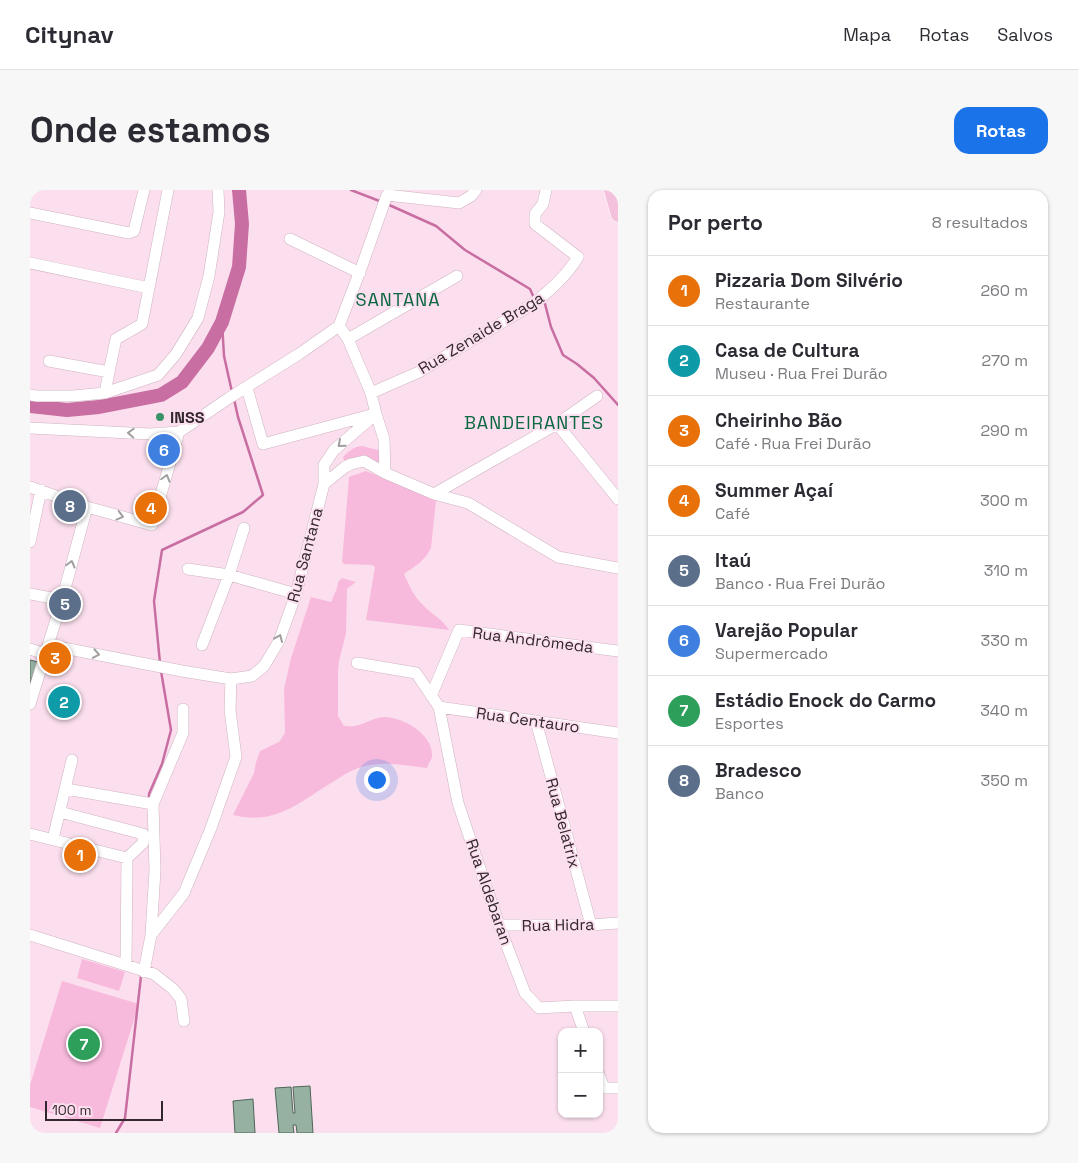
<!DOCTYPE html>
<html lang="pt">
<meta charset="utf-8">
<style>
body{margin:0;font-family:"Space Grotesk",sans-serif;background:#f7f7f7;color:#2b2b33}
.controls{position:absolute;right:15px;bottom:15px;display:grid;overflow:hidden;border-radius:10px;box-shadow:0 1px 4px #0004}
.controls button{width:45px;height:45px;display:grid;place-items:center;padding:0;border:0;border-bottom:1px solid #e1e1e2;background:#fff;color:#2b2b33;font:25px sans-serif}
.scale{position:absolute;left:15px;bottom:12px;width:118px;box-sizing:border-box;padding-left:5px;border:2px solid #31272c;border-top:0;font-size:14px;line-height:18px;white-space:nowrap;color:#31272c;-webkit-text-stroke:4px #fcdfee;paint-order:stroke}
.you{position:absolute;left:346px;top:589px;width:18px;height:18px;margin:-12px;border:4px solid #fff;border-radius:50%;background:#1a73e8;box-shadow:0 0 0 8px #1a73e833}
.badge{display:grid;place-items:center;width:32px;height:32px;border-radius:50%;background:#1a73e8;color:#fff;font-size:16px;font-weight:700}
.pin{position:absolute;translate:-50% -50%;border:2px solid #fff;box-shadow:0 1px 5px #0006}
.list{margin:0;padding:0;list-style:none}
h2{display:flex;justify-content:space-between;align-items:center;height:65px;margin:0;padding:0 20px;font-size:21px}
h2 small{font-size:16px;font-weight:400;color:#7c7c81}
.list li{display:grid;grid-template-columns:32px 1fr auto;gap:15px;align-items:center;box-sizing:border-box;height:70px;padding:0 20px;border-top:1px solid #e1e1e2}
.list b{display:block;font-size:19px;white-space:nowrap}
.list p{margin:0;font-size:16px;white-space:nowrap;color:#7c7c81}
.list em{font-size:16px;font-style:normal;color:#7c7c81}
.map{position:relative;flex:none;width:588px;height:943px;overflow:hidden;border-radius:15px}
header{display:flex;align-items:center;gap:30px;box-sizing:border-box;height:70px;padding:0 25px;background:#fff;border-bottom:1px solid #e1e1e2}
header strong{font-size:24px}
nav{display:flex;gap:28px;margin-inline-start:auto;font-size:18px}
.intro{display:flex;align-items:center;justify-content:space-between;box-sizing:border-box;height:120px;padding:0 30px}
h1{margin:0;font-size:35px}
.button{padding:12px 22px;border-radius:15px;background:#1a73e8;color:#fff;font-size:18px;font-weight:700}
main{display:flex;gap:30px;padding:0 30px}
aside{flex:1;background:#fff;border-radius:15px;box-shadow:0 1px 4px #0004}
.map>svg:first-child{display:block}
</style>
<header>
<strong>Citynav</strong>
<nav><a>Mapa</a><a>Rotas</a><a>Salvos</a></nav>
</header>
<div class="intro"><h1>Onde estamos</h1><a class="button">Rotas</a></div>
<main>
<div class="map">
<svg width="588" height="943" viewBox="0 0 588 943">
<rect width="100%" height="100%" fill="#fcdfee"/>
<!-- green -->
<path fill="#f8badc" d="M332,256L352,261L354,277C338,264 333,268 314,271L313,267C319,261 323,257 332,256Z
M336,281L406,310L401,358C395,371 385,376 374,384C379,395 384,407 393,415C402,425 412,428 419,440L336,430L345,377L342,375L314,374L312,372L319,287Z
M312,388L326,392L317,399L316,443L309,471L308,481V526L314,536C317,536 322,537 325,536C336,534 344,527 355,527C375,528 404,545 402,567C401,571 398,574 397,578C374,575 351,570 328,578C317,582 308,589 298,595C266,615 244,635 203,625L224,583L226,572L230,561L249,552L255,543L254,499L261,468L281,407L301,412L307,398L308,392Z
M52,769L95,782L89,801L47,788Z
M32,791L109,814L70,938L0,917V895Z"/>
<g fill="none" stroke-linecap="round" stroke-linejoin="round">
<!-- stream -->
<path stroke="#c86ea2" stroke-width="2.5" d="M321,0L352,12
M357,14L406,36L435,60L500,99L504,108
M514,110L521,137L533,165L547,174L564,188L588,215
M192,132L194,166L202,202
M130,473L124,411L132,360L213,322L233,305L208,227L204,209
M119,611V604L132,574L141,540L131,481
M86,943L95,928L111,786"/>
<!-- river -->
<path stroke="#c86ea2" stroke-width="14" d="M0,216L37,220L69,217L131,205L152,192L178,158L192,132L209,77L212,34L209,0"/>
</g>
<!-- building -->
<path fill="#96b0a1" stroke="#4d6658" d="M0,470L8,472L0,494Z
M24,502L46,506L43,522L21,519Z
M280,896L283,943H267L266,935H263L264,943H249L245,898L261,897L263,923H265L263,897Z
M223,909L225,943H205L203,911Z"/>
<g fill="none" stroke-linecap="round" stroke-linejoin="round">
<defs>
<path id="minor" d="M357,5L429,13L441,6L446,0
M0,23L99,43L104,41L114,0
M260,49L330,83
M0,73L119,98
M309,136L318,149L341,203L346,224L354,249L355,283
M309,136L333,73L357,5
M318,149L427,86
M19,171L79,182
M217,198L233,254L341,225
M75,203L79,182L86,149L112,134L138,0
M341,203L389,182L498,117C518,103 535,88 548,67L505,34V24L513,14L516,0
M0,205L7,206H43L75,203L128,185L146,164L168,128L179,86L189,22L188,0
M527,234L588,309
M0,238L120,244L149,242L199,208L269,164L309,136
M294,294L315,277L321,274L334,271L355,283L404,304L438,313L528,367L588,378
M0,297L57,317L122,335L149,242
M404,304L527,234L567,206
M0,352L11,300
M158,379L199,385L266,404
M0,404L32,410
M18,455L152,481L201,489L222,486L234,476L249,451L266,404L294,294V275L304,260L346,224
M172,455L199,385L214,338
M0,459L15,464
M327,473L386,483L409,517L428,613L469,735L495,803L509,818L545,816H588
M401,506L429,440L588,461
M0,514L32,410L57,317
M409,517L588,543
M506,531L561,735
M36,599L123,614
M30,622L113,644V653L97,668
M0,644L97,668L96,775
M23,649L42,570
M469,735H561L588,733
M0,745L124,784L143,799L151,809L154,831
M121,745L154,703L181,638L206,567L200,520L201,489
M114,782L121,745L125,680L123,614L153,543V519
M545,816L554,842
M569,885L574,898H588"/>
<path id="major" d="M581,0L588,25"/>
</defs>
<!-- minor casing -->
<use href="#minor" stroke="#ceb3c1" stroke-width="12"/>
<!-- major casing -->
<use href="#major" stroke="#fff" stroke-width="15"/>
<!-- minor -->
<use href="#minor" stroke="#fff" stroke-width="11"/>
<!-- major -->
<use href="#major" stroke="#f4c1dd" stroke-width="14"/>
</g>
<!-- one-way arrows -->
<defs><path id="oneway-chevron" d="M-2-3.5L2.5 0L-2 3.5" fill="none" stroke-width="1.6" stroke-linecap="round" stroke-linejoin="round" transform="scale(1.25)"/></defs>
<g stroke="#a29ea0">
<use href="#oneway-chevron" transform="translate(101 243) rotate(-177)"/>
<use href="#oneway-chevron" transform="translate(311 254) rotate(139)"/>
<use href="#oneway-chevron" transform="translate(136 288) rotate(-74)"/>
<use href="#oneway-chevron" transform="translate(90 326) rotate(15)"/>
<use href="#oneway-chevron" transform="translate(41 374) rotate(-75)"/>
<use href="#oneway-chevron" transform="translate(249 448) rotate(-67)"/>
<use href="#oneway-chevron" transform="translate(66 464) rotate(11)"/>
</g>
<!-- markers -->
<circle fill="#3a9368" stroke="#fcdfee" stroke-width="2" cx="130" cy="227" r="5"/>
<g text-anchor="middle" dominant-baseline="central" stroke-width="4" stroke-linejoin="round" paint-order="stroke">
<!-- street labels -->
<g font-size="16" fill="#31272c" stroke="#fcdfee">
<text transform="translate(451 143) rotate(-31)">Rua Zenaide Braga</text>
<text transform="translate(275 365) rotate(-75)">Rua Santana</text>
<text transform="translate(503 450) rotate(7)">Rua Andrômeda</text>
<text transform="translate(498 530) rotate(8)">Rua Centauro</text>
<text transform="translate(533 633) rotate(75)">Rua Belatrix</text>
<text transform="translate(459 702) rotate(71)">Rua Aldebaran</text>
<text transform="translate(528 735) rotate(-1)">Rua Hidra</text>
</g>
<!-- poi labels -->
<g font-size="16" font-weight="bold" fill="#31272c" stroke="#fcdfee" text-anchor="start">
<text x="140" y="227">INSS</text>
</g>
<!-- neighbourhood labels -->
<g font-size="18" letter-spacing="1" fill="#0a6742" stroke="#fcdfee">
<text x="368" y="109">SANTANA</text>
<text x="504" y="232">BANDEIRANTES</text>
</g>
</g>
</svg>
<div class="controls">
<button>+</button>
<button>−</button>
</div>
<div class="scale">100 m</div>
<div class="you"></div>
<div class="pin badge" style="left:50px;top:665px;background:#e8710a">1</div>
<div class="pin badge" style="left:34px;top:512px;background:#0f9aa8">2</div>
<div class="pin badge" style="left:25px;top:468px;background:#e8710a">3</div>
<div class="pin badge" style="left:121px;top:318px;background:#e8710a">4</div>
<div class="pin badge" style="left:35px;top:414px;background:#5c6f8a">5</div>
<div class="pin badge" style="left:134px;top:260px;background:#3f7fe0">6</div>
<div class="pin badge" style="left:54px;top:854px;background:#2e9e5b">7</div>
<div class="pin badge" style="left:40px;top:316px;background:#5c6f8a">8</div>
</div>
<aside>
<h2>Por perto<small>8 resultados</small></h2>
<ul class="list">
<li><span class="badge" style="background:#e8710a">1</span><div><b>Pizzaria Dom Silvério</b><p>Restaurante</p></div><em>260 m</em></li>
<li><span class="badge" style="background:#0f9aa8">2</span><div><b>Casa de Cultura</b><p>Museu · Rua Frei Durão</p></div><em>270 m</em></li>
<li><span class="badge" style="background:#e8710a">3</span><div><b>Cheirinho Bão</b><p>Café · Rua Frei Durão</p></div><em>290 m</em></li>
<li><span class="badge" style="background:#e8710a">4</span><div><b>Summer Açaí</b><p>Café</p></div><em>300 m</em></li>
<li><span class="badge" style="background:#5c6f8a">5</span><div><b>Itaú</b><p>Banco · Rua Frei Durão</p></div><em>310 m</em></li>
<li><span class="badge" style="background:#3f7fe0">6</span><div><b>Varejão Popular</b><p>Supermercado</p></div><em>330 m</em></li>
<li><span class="badge" style="background:#2e9e5b">7</span><div><b>Estádio Enock do Carmo</b><p>Esportes</p></div><em>340 m</em></li>
<li><span class="badge" style="background:#5c6f8a">8</span><div><b>Bradesco</b><p>Banco</p></div><em>350 m</em></li>
</ul>
</aside>
</main>
